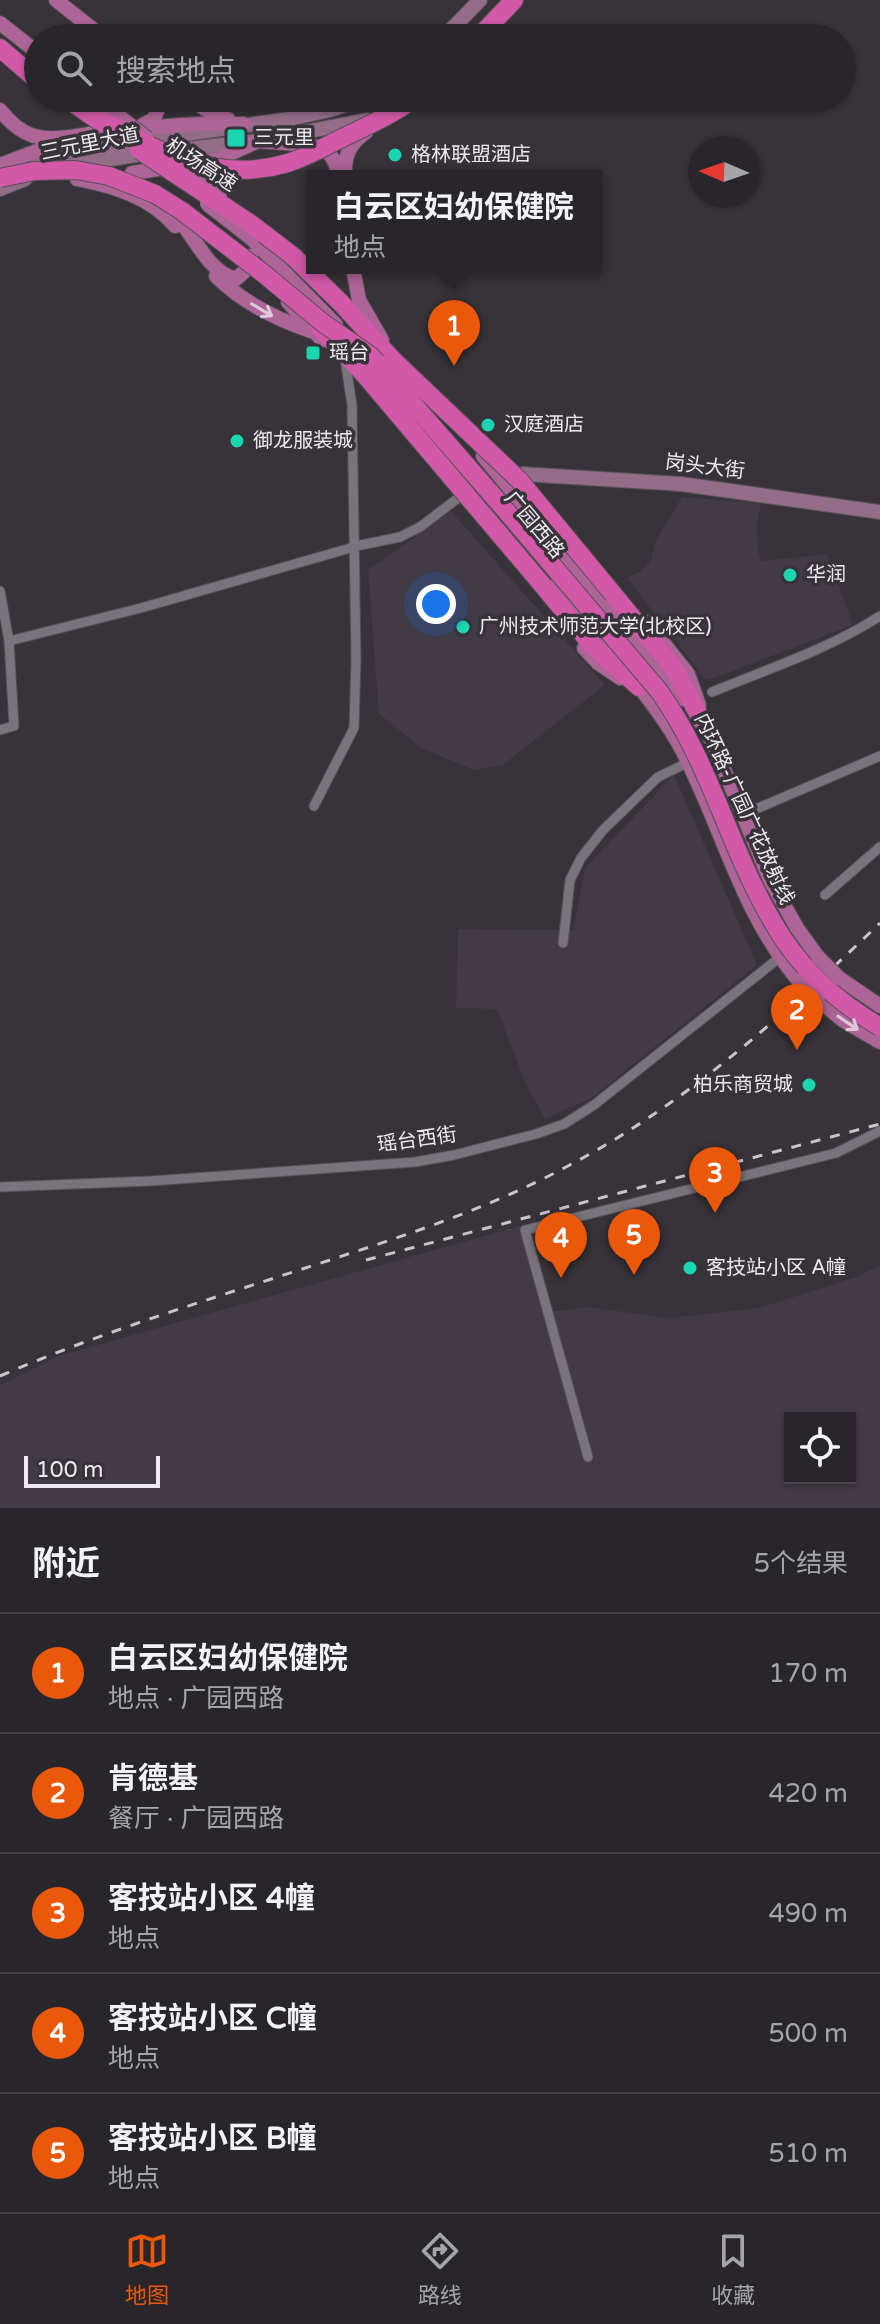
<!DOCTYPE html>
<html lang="zh">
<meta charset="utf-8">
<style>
body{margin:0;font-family:"Varela Round","Noto Sans SC",sans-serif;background:#312e33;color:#f1f3f6}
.controls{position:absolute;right:24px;bottom:24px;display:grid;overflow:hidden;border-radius:0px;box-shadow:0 2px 6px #0004}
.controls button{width:72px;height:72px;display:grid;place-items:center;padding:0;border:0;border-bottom:2px solid #454347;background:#29262b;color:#f1f3f6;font:40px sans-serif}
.compass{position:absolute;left:688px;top:136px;width:72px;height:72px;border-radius:50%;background:#29262b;box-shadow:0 2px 6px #0004;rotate:272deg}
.scale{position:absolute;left:24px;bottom:20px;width:136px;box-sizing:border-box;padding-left:8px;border:4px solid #eceaee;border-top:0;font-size:22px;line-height:28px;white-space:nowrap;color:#eceaee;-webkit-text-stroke:6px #373339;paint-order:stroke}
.you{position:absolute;left:436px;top:604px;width:28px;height:28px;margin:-20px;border:6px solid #fff;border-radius:50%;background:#1a73e8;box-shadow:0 0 0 12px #1a73e833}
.badge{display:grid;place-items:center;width:52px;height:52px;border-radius:50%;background:#ea580c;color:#fff;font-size:26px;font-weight:700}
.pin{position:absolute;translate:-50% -66px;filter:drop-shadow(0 2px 4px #0008)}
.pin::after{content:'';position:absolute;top:42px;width:28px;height:24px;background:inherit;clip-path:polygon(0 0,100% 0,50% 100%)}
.popup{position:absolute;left:306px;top:170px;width:296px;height:104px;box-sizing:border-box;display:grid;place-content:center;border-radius:0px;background:#29262b;filter:drop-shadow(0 2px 6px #0005);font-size:26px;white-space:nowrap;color:#a5a5a9}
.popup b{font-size:30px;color:#f1f3f6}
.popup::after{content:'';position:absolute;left:50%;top:100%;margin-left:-16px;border:16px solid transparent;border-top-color:#29262b}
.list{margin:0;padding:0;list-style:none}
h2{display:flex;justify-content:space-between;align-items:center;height:104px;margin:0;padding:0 32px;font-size:34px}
h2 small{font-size:26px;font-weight:400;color:#a5a5a9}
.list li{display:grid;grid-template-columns:52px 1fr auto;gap:24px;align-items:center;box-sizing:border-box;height:120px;padding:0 32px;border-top:2px solid #454347}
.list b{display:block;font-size:30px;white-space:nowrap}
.list p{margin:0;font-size:26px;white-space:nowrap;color:#a5a5a9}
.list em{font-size:26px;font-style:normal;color:#a5a5a9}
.icon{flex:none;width:44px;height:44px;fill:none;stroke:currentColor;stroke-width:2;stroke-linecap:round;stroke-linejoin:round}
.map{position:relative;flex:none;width:880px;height:1508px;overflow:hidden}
.search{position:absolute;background:#29262b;box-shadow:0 2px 6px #0004;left:24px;right:24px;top:24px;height:88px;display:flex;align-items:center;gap:20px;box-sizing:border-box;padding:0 28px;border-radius:44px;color:#a5a5a9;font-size:30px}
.sheet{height:704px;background:#29262b}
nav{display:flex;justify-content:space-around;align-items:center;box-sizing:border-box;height:112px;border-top:2px solid #454347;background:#29262b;font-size:22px;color:#a5a5a9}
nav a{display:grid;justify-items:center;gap:4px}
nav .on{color:#ea580c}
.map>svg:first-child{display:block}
</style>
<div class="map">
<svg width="880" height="1508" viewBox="0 0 880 1508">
<rect width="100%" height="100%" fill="#373339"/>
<!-- built -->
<path fill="#423a45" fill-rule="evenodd" d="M682,497L761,503L757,522L758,550L761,561L827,554L853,625L725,674L706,680L627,578L640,571L651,560L655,542Z
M451,511L605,685L503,765L474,770L421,748L379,714L368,570Z
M674,775L757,965L590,1099L545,1119L525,1082L497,1009L456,1008L458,929L573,930L585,868Z
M527,1224L548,1312L587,1307L670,1318L759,1308L856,1277L880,1266V1508H0V1385L58,1356ZM790,1418H850V1478H790Z"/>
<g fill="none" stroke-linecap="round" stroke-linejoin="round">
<defs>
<path id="street" d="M0,591L9,641
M712,692C768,669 829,649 880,616
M0,730L14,726L9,641L141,608L361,545L400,537L420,527L466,492
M314,806L354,728L356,660L352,405L346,366
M742,815L880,756
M825,895L880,847
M563,943L570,880L581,858L603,830L658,777L689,762
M0,1187L150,1181L415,1162L454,1155L536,1134L564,1124L594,1105L779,958
M588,1457L525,1230L836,1153L880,1131"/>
<path id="secondary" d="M443,38L480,0
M35,156L289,119L330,110L365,98
M68,166L142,154L258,141L367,120
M0,189L25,179
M523,474L681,484L880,512"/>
<path id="primary" d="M56,0L104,38
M0,23L38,53
M188,98L211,113L228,119
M0,110C10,122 19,131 34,136C56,142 85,134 108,131C154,127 198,122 244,124
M141,126L154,119L162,98
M203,162L219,159L258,141L311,145C329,149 336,158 338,176
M0,165L63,141
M345,176C344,156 349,144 366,132
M77,179C113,186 151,197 175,226
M134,189L128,183L132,173L171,167
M172,212C193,231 206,272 236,279L245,271L251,256
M252,239L336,325
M353,268L359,300L382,340
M216,276C243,303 275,319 311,331
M288,302L322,340
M483,456L683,699
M557,584L622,664
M647,622L688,674L699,705
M584,648L598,663L620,678
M634,680C655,707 674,732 688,762C725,837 743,914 798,980
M697,715L702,721L715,748L770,880L797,928L818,957
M839,978L880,1006
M818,1000L844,1021L880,1042"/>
<path id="highway" d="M478,38L514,0
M0,48L37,80
M294,257L342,304L392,359
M319,327L364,374
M540,582L592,645L639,687
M613,594L673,667L702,721"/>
</defs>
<!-- street casing -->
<use href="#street" stroke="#545156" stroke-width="11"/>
<!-- secondary casing -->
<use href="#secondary" stroke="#545156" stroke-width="16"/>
<!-- primary casing -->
<use href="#primary" stroke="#545156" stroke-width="16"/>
<!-- highway casing -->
<use href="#highway" stroke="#545156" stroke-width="20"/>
<!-- street -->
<use href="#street" stroke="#78747b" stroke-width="9"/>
<!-- secondary -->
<use href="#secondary" stroke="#936c88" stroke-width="14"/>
<!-- primary -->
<use href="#primary" stroke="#ad6496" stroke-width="14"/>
<!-- highway -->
<use href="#highway" stroke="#d159a8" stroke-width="18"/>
<!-- rail -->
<path stroke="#c8c5ca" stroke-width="3" stroke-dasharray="10 10" stroke-linecap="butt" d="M366,1260L880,1124
M0,1376C113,1327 231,1293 348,1254C422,1230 497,1204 566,1167C685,1105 784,1015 880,923"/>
<defs>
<path id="primary-bridge" d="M96,98L147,138
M176,160L220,194
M207,204L252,239
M818,957L839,978
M798,980L818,1000"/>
<path id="highway-bridge" d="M66,98L102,123
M94,116C153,149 214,184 284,164C303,159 322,148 340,139C365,127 392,115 415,98
M139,150L251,224L294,257
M0,178L34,171L76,170L109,176L155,194L182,211L264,274L323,323L371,356L508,513L659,691C714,768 731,859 782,937C807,975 841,1004 880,1027
M392,359L519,480L613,594
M364,374L540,582"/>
</defs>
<!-- primary-bridge casing -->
<use href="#primary-bridge" stroke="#545156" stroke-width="16" stroke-linecap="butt"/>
<!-- highway-bridge casing -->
<use href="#highway-bridge" stroke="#545156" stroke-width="20" stroke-linecap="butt"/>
<!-- primary-bridge -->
<use href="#primary-bridge" stroke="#ad6496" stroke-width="14"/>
<!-- highway-bridge -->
<use href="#highway-bridge" stroke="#d159a8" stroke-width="18"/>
</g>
<!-- one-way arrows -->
<defs><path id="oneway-shaft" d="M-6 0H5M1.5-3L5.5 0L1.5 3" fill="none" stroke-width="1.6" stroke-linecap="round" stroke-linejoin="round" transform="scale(2)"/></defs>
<g stroke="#dcc8d8">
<use href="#oneway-shaft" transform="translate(262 310) rotate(31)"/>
<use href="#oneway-shaft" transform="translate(848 1023) rotate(34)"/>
</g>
<!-- markers -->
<g fill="#1bd5b1" stroke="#373339" stroke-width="3">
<rect x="226" y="128" width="20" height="20" rx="4"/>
<circle cx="395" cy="155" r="8"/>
<rect x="305" y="345" width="16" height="16" rx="4"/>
<circle cx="488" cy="425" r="8"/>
<circle cx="237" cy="441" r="8"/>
<circle cx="790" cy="575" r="8"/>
<circle cx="463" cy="627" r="8"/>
<circle cx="809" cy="1085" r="8"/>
<circle cx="690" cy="1268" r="8"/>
</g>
<g text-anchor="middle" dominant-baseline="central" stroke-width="7" stroke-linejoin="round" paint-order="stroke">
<!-- poi labels -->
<g font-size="20" fill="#eceaee" stroke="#373339" text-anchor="start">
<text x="254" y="138">三元里</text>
<text x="411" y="155">格林联盟酒店</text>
<text x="329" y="353">瑶台</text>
<text x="504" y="425">汉庭酒店</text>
<text x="253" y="441">御龙服装城</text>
<text x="806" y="575">华润</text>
<text x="479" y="627">广州技术师范大学(北校区)</text>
<text x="793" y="1085" text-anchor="end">柏乐商贸城</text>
<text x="706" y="1268">客技站小区 A幢</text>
</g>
<!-- street labels -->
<g font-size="20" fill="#eceaee" stroke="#373339">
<text transform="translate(90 144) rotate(-11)">三元里大道</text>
<text transform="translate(201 165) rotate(33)">机场高速</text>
<text transform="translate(705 467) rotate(7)">岗头大街</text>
<text transform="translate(534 525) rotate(50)">广园西路</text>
<text transform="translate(744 809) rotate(65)">内环路-广园广花放射线</text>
<text transform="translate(417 1140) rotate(-8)">瑶台西街</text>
</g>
</g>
</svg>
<div class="controls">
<button><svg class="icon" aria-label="locate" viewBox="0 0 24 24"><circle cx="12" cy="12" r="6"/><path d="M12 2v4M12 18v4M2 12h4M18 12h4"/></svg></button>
</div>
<svg class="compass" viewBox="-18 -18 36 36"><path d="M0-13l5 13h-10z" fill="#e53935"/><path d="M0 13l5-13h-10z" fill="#a5a5a9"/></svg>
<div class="scale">100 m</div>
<div class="you"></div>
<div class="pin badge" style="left:454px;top:366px">1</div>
<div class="popup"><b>白云区妇幼保健院</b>地点</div>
<div class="pin badge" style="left:797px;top:1050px">2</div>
<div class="pin badge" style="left:715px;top:1213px">3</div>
<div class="pin badge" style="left:561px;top:1278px">4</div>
<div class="pin badge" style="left:634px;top:1275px">5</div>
<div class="search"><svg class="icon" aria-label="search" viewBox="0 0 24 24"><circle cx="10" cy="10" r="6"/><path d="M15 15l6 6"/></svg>搜索地点</div>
</div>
<section class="sheet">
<h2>附近<small>5个结果</small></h2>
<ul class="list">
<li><span class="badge">1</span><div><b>白云区妇幼保健院</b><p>地点 · 广园西路</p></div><em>170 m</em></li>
<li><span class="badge">2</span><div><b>肯德基</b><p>餐厅 · 广园西路</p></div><em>420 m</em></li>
<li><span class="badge">3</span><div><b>客技站小区 4幢</b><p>地点</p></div><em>490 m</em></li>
<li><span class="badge">4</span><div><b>客技站小区 C幢</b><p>地点</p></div><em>500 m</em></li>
<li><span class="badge">5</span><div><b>客技站小区 B幢</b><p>地点</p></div><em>510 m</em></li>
</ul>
</section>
<nav>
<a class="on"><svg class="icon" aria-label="map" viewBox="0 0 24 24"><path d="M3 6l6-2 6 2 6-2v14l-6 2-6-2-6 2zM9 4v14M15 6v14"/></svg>地图</a>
<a><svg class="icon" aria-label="directions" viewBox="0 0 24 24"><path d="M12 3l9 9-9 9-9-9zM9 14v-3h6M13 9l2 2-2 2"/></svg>路线</a>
<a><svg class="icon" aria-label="saved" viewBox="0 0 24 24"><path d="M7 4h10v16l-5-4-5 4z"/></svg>收藏</a>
</nav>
